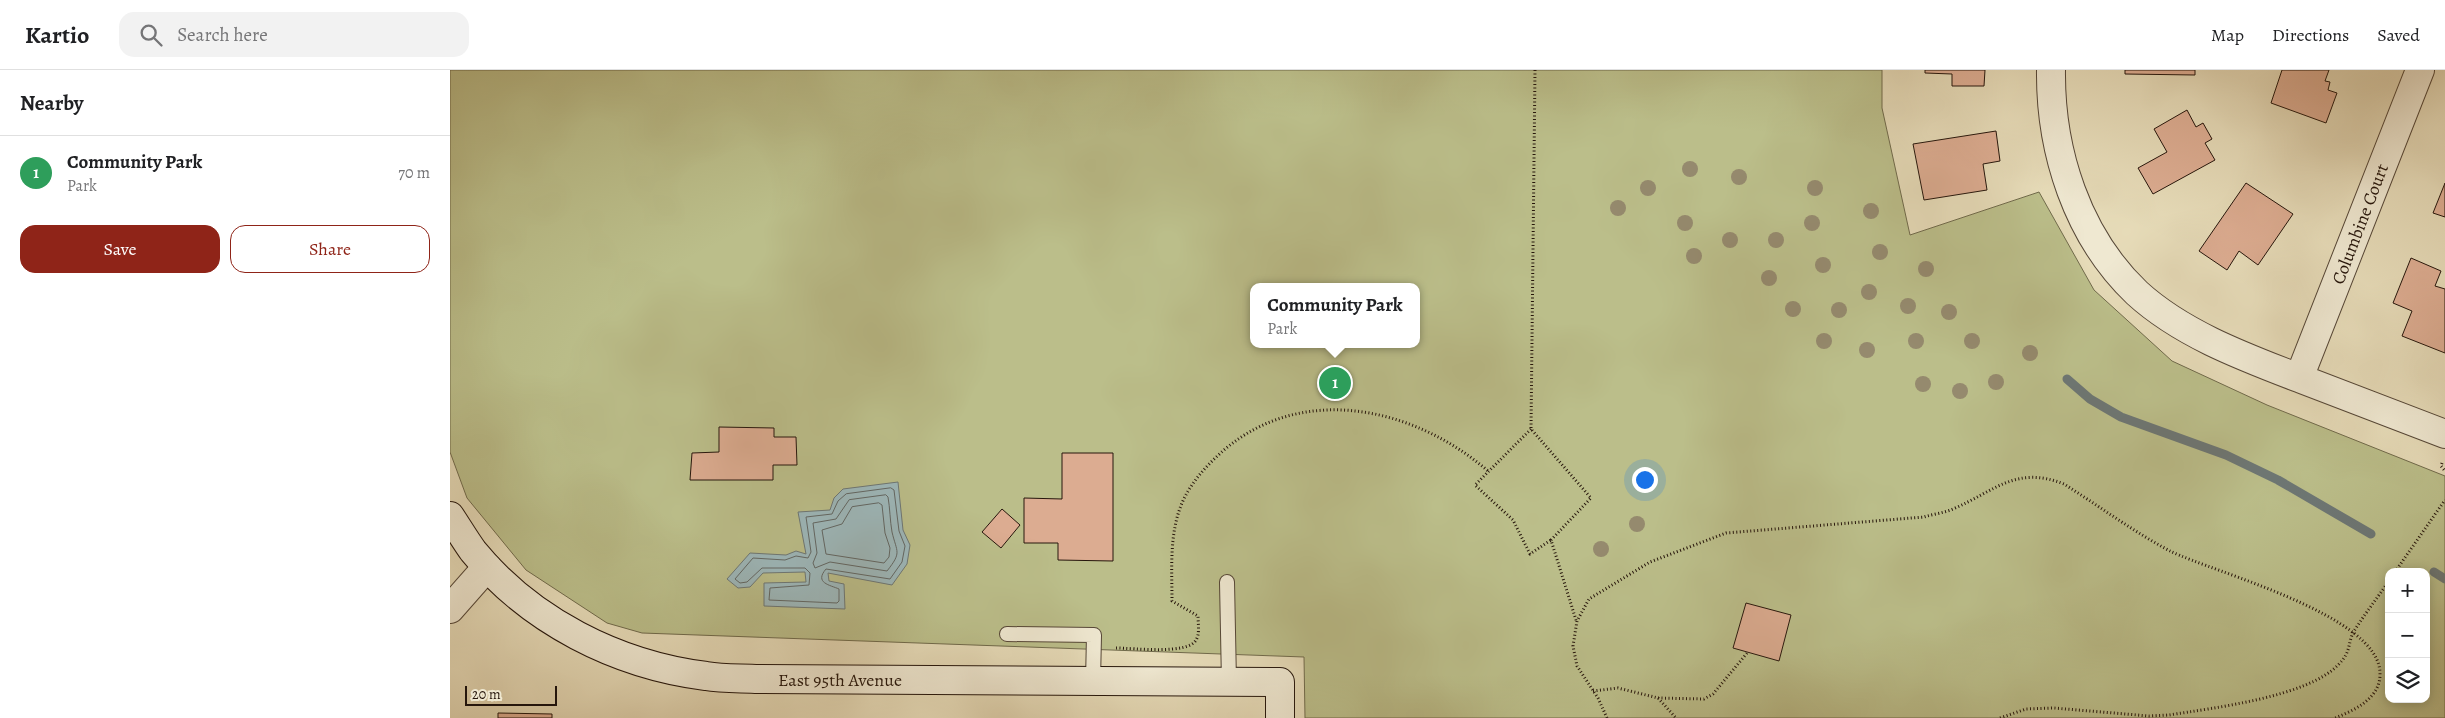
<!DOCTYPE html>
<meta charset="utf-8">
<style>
body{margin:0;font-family:Alegreya,serif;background:#f2f2f2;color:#202124}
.controls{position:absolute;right:15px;bottom:15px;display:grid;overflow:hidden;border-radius:10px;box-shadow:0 2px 12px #0003}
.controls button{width:45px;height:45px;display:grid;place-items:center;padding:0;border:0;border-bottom:1px solid #e0e0e0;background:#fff;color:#202124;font:25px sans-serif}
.scale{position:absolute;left:15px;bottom:12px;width:92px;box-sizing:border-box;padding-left:5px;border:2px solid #26160c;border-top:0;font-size:14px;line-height:18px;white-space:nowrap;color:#26160c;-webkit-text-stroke:4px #efe8d1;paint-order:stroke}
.you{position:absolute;left:1194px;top:409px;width:18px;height:18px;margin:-12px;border:4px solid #fff;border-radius:50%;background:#1a73e8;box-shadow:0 0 0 8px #1a73e833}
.badge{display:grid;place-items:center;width:32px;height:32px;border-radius:50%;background:#8f2418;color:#fff;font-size:16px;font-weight:700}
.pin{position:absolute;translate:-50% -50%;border:2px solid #fff;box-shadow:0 1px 5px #0006}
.popup{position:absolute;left:800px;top:213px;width:170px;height:65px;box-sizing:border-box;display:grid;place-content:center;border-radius:10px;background:#fff;filter:drop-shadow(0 1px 4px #0005);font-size:16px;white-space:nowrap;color:#757577}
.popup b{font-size:19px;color:#202124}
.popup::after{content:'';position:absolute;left:50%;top:100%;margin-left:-10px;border:10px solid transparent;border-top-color:#fff}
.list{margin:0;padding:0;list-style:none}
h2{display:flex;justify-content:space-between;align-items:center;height:65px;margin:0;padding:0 20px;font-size:21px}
h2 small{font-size:16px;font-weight:400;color:#757577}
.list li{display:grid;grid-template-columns:32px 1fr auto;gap:15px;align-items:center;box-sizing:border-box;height:75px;padding:0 20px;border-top:1px solid #e0e0e0}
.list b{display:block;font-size:19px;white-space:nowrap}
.list p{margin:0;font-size:16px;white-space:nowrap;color:#757577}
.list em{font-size:16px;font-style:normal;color:#757577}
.actions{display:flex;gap:10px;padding:15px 20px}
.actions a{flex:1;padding:11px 0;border:1px solid #8f2418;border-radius:15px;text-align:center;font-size:18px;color:#8f2418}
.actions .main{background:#8f2418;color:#fff}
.icon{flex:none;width:28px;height:28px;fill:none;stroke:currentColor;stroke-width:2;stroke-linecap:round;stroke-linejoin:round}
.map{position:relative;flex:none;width:1995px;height:648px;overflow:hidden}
header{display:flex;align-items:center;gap:30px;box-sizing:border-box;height:70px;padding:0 25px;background:#fff;border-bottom:1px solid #e0e0e0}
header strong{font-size:24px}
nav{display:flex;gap:28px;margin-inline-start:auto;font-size:18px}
.search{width:350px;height:45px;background:#f2f2f2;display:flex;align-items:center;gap:12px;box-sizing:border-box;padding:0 18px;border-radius:15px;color:#757577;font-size:19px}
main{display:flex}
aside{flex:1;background:#fff}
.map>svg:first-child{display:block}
</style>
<header>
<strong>Kartio</strong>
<div class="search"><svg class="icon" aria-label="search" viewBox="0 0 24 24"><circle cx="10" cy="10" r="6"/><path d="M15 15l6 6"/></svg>Search here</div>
<nav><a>Map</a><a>Directions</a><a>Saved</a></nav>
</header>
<main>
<aside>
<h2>Nearby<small></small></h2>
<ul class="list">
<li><span class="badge" style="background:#2e9e5b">1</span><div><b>Community Park</b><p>Park</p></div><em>70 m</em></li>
</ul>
<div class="actions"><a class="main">Save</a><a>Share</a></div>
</aside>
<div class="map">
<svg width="1995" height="648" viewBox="0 0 1995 648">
<rect width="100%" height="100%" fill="#e6dbb8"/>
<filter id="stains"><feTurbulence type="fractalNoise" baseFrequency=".004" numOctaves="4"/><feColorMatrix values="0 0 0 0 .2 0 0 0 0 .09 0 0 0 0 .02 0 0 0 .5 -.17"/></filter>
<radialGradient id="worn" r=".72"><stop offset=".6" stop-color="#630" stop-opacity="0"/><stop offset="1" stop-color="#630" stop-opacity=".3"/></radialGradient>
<!-- green -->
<path fill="#bbbe8a" stroke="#706a4b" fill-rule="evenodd" d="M0,0H1432V38L1460,165L1589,122L1644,220L1722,291L1817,335L1995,406V648H855L854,587L192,563L157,553L76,500L17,428L0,382ZM804,217H966V274H804ZM1939,502H1976V629H1939Z"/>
<!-- water -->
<path fill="#9db8bb" stroke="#6d7775" d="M448,412L453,460L460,475L457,494L442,515L378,503L379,511L394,514L395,539L314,536V513L356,512L355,502L313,503L300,517L288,518L277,509L300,483L336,485L346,481L356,484L348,442L380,440L384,428L393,419Z"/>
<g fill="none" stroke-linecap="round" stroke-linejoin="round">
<!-- shore -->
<path stroke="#626764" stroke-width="1" d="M441,418L444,420L449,461L455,476L452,492L440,509L376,499C364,513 380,515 389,519V531L387,533L319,530L320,518L359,515L360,503L355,498H312L297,512L290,513L285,509L303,488L335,490L346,486L358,488L361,482L356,447L382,444L388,431L396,424Z
M436,425L438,427C440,438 440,451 442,462C447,483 452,482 437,501L380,492L365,498L363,493L367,483L363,453L386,449L399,430Z
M429,433L432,435L435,463L440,478L439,487L434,493L376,484L372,460L392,454L402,437Z"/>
<!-- stream -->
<path stroke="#6d7775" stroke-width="9" d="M1617,309L1640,329L1671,347L1776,385L1828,410L1921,464
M1984,502L1995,509"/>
</g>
<!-- building -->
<path fill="#dcac91" stroke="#26160c" d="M1475,0H1535L1534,16H1502V4L1475,3Z
M1675,0H1745V5L1675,4Z
M1832,0H1879L1875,11L1880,12L1878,20L1887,23L1876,53L1821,33Z
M1737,40L1746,57L1753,53L1762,69L1755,73L1765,90L1703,124L1688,98L1717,82L1704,59Z
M1546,61L1550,91L1533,94L1537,120L1474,130L1463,74Z
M1796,113L1843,144L1808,195L1789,181L1777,200L1749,181Z
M1995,113V147L1983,143Z
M1961,188L1991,201L1985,216L1995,219V283L1952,266L1962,241L1943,233Z
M269,357L324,358V367H346L347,395H323V410H240L242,383L269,382Z
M612,383H663V491L608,490V473H574V428L612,429Z
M552,439L570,455L551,478L532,462Z
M1296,533L1341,545L1329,591L1283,578Z
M48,643L102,644V648H48Z"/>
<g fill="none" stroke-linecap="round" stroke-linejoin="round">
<defs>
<path id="lane" d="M777,512L779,612
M557,564L644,565L643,611"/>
<path id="street" d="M1601,0C1600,81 1627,166 1687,223C1733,265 1797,288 1854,310C1901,328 1948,346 1995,364
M1849,308L1970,0
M0,539L37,497"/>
<path id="secondary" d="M0,446C8,458 15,470 23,481C80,551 167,595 256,606C273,609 291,608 309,609L830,612V648"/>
</defs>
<!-- lane casing -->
<use href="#lane" stroke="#564737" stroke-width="16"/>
<!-- street casing -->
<use href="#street" stroke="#564737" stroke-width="30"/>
<!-- secondary casing -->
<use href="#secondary" stroke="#26160c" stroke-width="30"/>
<!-- path -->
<path stroke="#26160c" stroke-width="3" stroke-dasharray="1 2.5" stroke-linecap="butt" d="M1085,0L1081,359L1141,428L1101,470L1126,550
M1081,359L1025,415L1063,450L1080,484L1101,470
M1992,393L1991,396L1995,401
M1945,502L1995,430
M666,578C683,578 738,585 746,570C750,564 748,553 748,546L722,531C722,499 719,464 732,433C741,412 757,395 774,380C854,312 965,338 1038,401
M1143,621L1168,618L1208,628L1226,648
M1208,628L1254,629L1263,624L1298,582
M1157,648L1148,628L1127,596L1123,576L1127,551L1139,529L1200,492L1276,463L1474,447C1483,444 1494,443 1503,439C1545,421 1566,395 1614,414C1649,436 1684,462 1720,481C1765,503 1929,545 1930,603C1931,628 1905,640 1885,648
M1550,648L1576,639L1604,638L1699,646L1719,645C1763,638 1857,627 1888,595C1902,581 1897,574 1904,561C1915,544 1927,528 1939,511"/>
<!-- lane -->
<use href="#lane" stroke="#efe8d1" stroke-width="14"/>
<!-- street -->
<use href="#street" stroke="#efe8d1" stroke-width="28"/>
<!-- secondary -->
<use href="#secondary" stroke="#efe8d1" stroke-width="28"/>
</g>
<!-- trees -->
<g fill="#958a6e">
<circle cx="1240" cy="99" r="8"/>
<circle cx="1289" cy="107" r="8"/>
<circle cx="1198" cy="118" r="8"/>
<circle cx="1365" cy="118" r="8"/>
<circle cx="1168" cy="138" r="8"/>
<circle cx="1421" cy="141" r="8"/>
<circle cx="1235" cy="153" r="8"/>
<circle cx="1362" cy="153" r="8"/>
<circle cx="1280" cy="170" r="8"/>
<circle cx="1326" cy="170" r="8"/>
<circle cx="1430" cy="182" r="8"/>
<circle cx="1244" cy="186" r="8"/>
<circle cx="1373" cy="195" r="8"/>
<circle cx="1476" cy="199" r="8"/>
<circle cx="1319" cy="208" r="8"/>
<circle cx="1419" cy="222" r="8"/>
<circle cx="1458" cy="236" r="8"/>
<circle cx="1343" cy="239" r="8"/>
<circle cx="1389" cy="240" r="8"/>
<circle cx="1499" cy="242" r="8"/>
<circle cx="1374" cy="271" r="8"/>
<circle cx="1466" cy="271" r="8"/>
<circle cx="1522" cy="271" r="8"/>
<circle cx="1417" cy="280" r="8"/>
<circle cx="1580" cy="283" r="8"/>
<circle cx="1546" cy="312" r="8"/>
<circle cx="1473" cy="314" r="8"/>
<circle cx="1510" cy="321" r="8"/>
<circle cx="1187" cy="454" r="8"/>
<circle cx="1151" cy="479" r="8"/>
</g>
<g text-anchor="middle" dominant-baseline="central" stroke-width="5" stroke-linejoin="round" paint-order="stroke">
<!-- street labels -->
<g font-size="18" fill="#26160c" stroke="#efe8d1">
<text transform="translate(1910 154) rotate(-69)">Columbine Court</text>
<text x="390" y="610">East 95th Avenue</text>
</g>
</g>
<rect width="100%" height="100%" filter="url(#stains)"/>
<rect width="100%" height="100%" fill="url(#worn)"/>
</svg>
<div class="controls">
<button>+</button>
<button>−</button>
<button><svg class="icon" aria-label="layers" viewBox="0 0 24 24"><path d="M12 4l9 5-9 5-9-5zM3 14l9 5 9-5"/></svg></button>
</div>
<div class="scale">20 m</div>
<div class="you"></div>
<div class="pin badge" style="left:885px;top:313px;background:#2e9e5b">1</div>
<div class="popup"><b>Community Park</b>Park</div>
</div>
</main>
